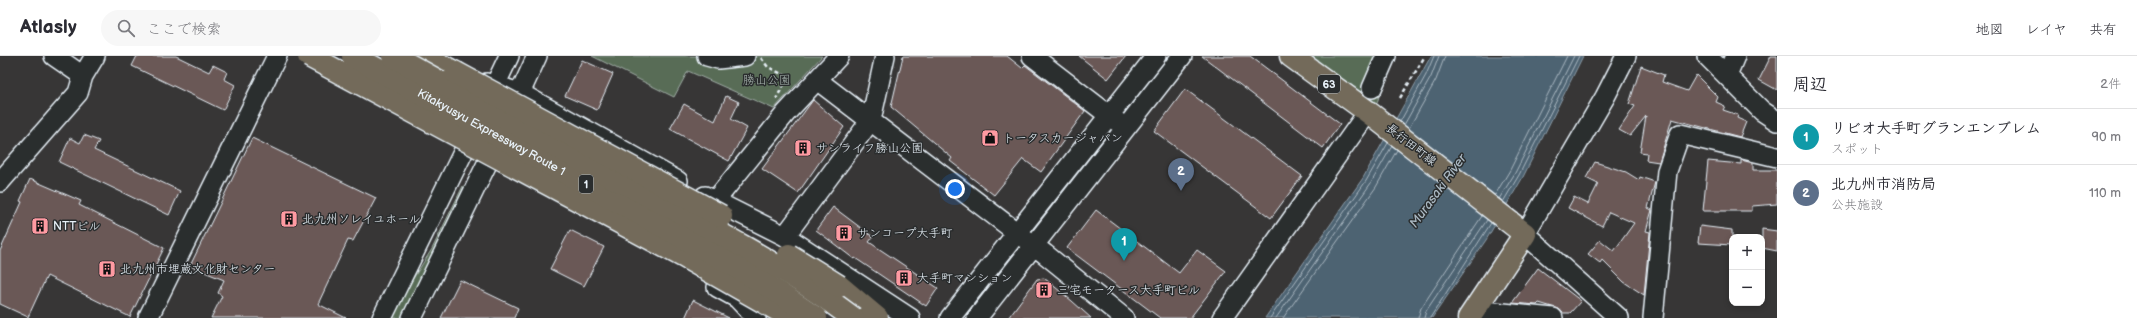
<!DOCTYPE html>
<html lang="ja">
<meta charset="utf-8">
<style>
body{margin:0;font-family:"Balsamiq Sans","Klee One",sans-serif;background:#f7f7f7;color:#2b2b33}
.controls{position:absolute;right:12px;bottom:12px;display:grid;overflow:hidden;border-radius:8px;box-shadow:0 2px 6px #0003}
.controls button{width:36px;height:36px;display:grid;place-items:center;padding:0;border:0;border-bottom:1px solid #e1e1e2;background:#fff;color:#2b2b33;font:20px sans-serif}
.you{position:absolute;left:955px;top:133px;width:14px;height:14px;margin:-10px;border:3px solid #fff;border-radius:50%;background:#1a73e8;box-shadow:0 0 0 6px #1a73e833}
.badge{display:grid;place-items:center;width:26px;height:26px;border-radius:50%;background:#0f766e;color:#fff;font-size:13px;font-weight:700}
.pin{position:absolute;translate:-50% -33px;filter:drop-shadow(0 1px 2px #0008)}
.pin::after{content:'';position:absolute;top:21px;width:14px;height:12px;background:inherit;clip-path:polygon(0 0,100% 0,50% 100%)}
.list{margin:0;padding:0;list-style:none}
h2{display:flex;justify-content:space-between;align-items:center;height:52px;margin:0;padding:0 16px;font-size:17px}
h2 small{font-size:13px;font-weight:400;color:#7c7c81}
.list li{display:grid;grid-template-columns:26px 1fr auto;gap:12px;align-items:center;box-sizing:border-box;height:56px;padding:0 16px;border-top:1px solid #e1e1e2}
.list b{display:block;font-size:15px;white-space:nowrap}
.list p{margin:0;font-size:13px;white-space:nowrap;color:#7c7c81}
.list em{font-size:13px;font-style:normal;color:#7c7c81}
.icon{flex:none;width:22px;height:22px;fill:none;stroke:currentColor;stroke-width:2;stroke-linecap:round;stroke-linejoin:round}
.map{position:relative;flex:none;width:1777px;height:262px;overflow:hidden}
header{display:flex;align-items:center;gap:24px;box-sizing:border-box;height:56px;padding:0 20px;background:#fff;border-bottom:1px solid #e1e1e2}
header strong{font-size:19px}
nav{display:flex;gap:22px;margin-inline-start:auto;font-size:14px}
.search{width:280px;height:36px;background:#f7f7f7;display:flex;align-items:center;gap:10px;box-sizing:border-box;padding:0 14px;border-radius:22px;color:#7c7c81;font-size:15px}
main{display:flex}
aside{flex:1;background:#fff}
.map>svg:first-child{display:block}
</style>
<header>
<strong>Atlasly</strong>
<div class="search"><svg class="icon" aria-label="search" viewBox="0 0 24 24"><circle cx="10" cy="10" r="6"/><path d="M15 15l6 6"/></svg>ここで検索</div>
<nav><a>地図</a><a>レイヤ</a><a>共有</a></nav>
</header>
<main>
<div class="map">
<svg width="1777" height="262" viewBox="0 0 1777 262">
<rect width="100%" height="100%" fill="#373636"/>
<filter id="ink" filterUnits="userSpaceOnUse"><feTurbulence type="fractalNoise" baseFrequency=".025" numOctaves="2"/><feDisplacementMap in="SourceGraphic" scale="8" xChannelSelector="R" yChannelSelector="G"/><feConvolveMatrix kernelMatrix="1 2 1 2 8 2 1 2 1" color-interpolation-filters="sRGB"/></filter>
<g filter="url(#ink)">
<!-- green -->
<path fill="#596c56" stroke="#a0aea7" d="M592,0H822L774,53L688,15L674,41Z
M1310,0H1391L1377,47Z
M463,130L467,131L404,262H390L400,243L432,193Z"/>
<!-- water -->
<path fill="#4e6372" stroke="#8c9ca8" d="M1431,0H1583L1523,121L1486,184L1432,262H1265L1363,122Z"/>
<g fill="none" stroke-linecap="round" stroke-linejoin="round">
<!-- shore -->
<path stroke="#aab8c2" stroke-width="1" d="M1400,66L1426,19L1434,0
M1404,69L1431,21L1439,0
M1409,72L1436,24L1445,0
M1495,139L1510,114L1567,0
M1499,143L1515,117L1574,0
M1503,146L1519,119L1579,0
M1270,262L1366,125L1388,87
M1276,262L1371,127L1392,90
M1283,262L1376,131L1397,94
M1418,262L1421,252L1482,160
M1424,262L1426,255L1487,164
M1430,262L1491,167"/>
</g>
<!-- building -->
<path fill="#6b5857" stroke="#e8f1f8" d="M137,0H176L209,16L213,9L227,16L224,23L235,29L223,54L132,10Z
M903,0H1007L1022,12L1025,9L1085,55L1041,116L1023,103L994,139L950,105L952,102L891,51Z
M1079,0H1126L1108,23Z
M1202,0H1250L1340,68L1323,92Z
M1771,0H1777V34L1759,24Z
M582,4L613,18L597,54L565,40Z
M1641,10L1664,19L1662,26L1687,35L1696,19L1718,41L1716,46L1725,50L1723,54L1738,59L1737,62L1746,66L1740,81L1672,63L1659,106L1646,104L1647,97L1640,96L1646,60L1630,80L1619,74L1635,50L1629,48Z
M1185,33L1302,120L1271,162L1154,75Z
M726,40L739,46L731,63L747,72L729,105L670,73L684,48L715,65Z
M813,44L844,71L798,137L762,113Z
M84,79L99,85L94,94L180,135L169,159L59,106L70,82L80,87Z
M252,82L376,142L353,185L348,184L318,248L346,262H211L222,240L218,237L224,224L190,210Z
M1741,104L1753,107V114H1777V148L1752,150V155H1703L1708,105L1741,108Z
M1595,106L1626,116L1639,124L1640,121L1655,126L1648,152L1652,154L1646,175L1650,176L1644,239L1624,226L1602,204L1600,207L1588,198L1600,184L1614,195L1634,167L1609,156L1602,170L1568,152L1574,141L1588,148L1598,128L1586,122Z
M30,123L81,145L79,149L164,192L130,261L47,220L28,261L0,248V195L22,146L20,145Z
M833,151L873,181L869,186L938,232L926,250L855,202L854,203L816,174Z
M1096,154L1179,217L1197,194L1226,215L1190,262H1160L1067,192Z
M1700,170L1732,174V189L1698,187Z
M1762,173L1777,175V195L1762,192Z
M570,174L604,191L584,230L550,213Z
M1538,212L1581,245L1570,257H1563L1559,253L1539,247L1537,249L1512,247Z
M1044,222L1072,245L1091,262H1008L1037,223Z
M460,224L518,252L514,262H441Z
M693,244L729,262H685Z"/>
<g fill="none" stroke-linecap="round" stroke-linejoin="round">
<defs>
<path id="minor" d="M54,0L83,20
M707,0L718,3L745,0
M1032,0L1119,67
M1707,0L1762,55L1777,65
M1727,19L1735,0
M817,24L1045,198L1124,262
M487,27L520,37L678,125
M1372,32L1386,0
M490,40L509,0
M515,48L537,0
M0,126L78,37L83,20L95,0
M705,140L785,180L910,262
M715,145L786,57L839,0
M785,180L871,64L885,0
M717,231L737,242L756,262
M1474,254L1553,262
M148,262L277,0
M382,262L475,72
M412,262L498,85
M950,262L1156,0
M977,262L1182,0
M1222,262L1368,56
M1619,262L1525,178L1605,41L1626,0
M1653,262L1667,115L1680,78L1777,101"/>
<path id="major" d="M1291,0L1368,56L1525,178L1469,262"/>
<path id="highway" d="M423,0L456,17
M839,230L877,262"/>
</defs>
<!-- minor casing -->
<use href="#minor" stroke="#e8f1f8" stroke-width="22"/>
<!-- major casing -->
<use href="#major" stroke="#e8f1f8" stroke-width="25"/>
<!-- highway casing -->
<use href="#highway" stroke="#e8f1f8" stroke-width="25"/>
<!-- path -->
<path stroke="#e8f1f8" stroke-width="2.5" stroke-dasharray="4 3" stroke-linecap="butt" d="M761,2L768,11L788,21L776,43
M1400,42L1425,0"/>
<!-- minor -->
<use href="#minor" stroke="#2a2d2e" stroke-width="19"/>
<!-- major -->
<use href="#major" stroke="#736b5a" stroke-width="22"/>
<!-- highway -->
<use href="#highway" stroke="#736b5a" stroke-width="22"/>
<defs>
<g id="highway-bridge">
<path d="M309,0L683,200L792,262"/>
<path id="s1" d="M353,0L737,211L770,231L816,262"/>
<path d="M393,0C461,38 529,76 597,113C685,159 774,202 853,262"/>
<path d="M456,17L721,160"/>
<path d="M789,199L839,230"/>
</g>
</defs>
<!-- highway-bridge casing -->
<use href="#highway-bridge" stroke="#e8f1f8" stroke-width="25" stroke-linecap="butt"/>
<!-- highway-bridge -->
<use href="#highway-bridge" stroke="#736b5a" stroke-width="22"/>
</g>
</g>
<!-- icons -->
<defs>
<symbol id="shop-square" viewBox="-11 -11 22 22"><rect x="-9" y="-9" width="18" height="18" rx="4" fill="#ff9aa2" stroke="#2a2d2e"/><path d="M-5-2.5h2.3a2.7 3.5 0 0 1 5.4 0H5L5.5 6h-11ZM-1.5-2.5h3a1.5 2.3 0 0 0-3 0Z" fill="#111"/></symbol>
<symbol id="building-square" viewBox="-11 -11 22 22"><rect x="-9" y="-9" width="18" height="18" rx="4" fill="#ff9aa2" stroke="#2a2d2e"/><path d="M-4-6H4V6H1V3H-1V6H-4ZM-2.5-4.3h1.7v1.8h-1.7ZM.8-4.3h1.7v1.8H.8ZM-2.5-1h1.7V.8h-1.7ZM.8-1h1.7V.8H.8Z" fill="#111"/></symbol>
</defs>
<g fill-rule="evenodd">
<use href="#shop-square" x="980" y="72" width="20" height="20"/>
<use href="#building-square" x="793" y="82" width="20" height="20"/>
<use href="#building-square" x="279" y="153" width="20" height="20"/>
<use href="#building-square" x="30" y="160" width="20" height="20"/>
<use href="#building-square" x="834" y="167" width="20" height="20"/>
<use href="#building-square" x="97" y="203" width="20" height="20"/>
<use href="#building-square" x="894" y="212" width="20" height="20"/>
<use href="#building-square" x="1034" y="224" width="20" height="20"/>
</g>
<g text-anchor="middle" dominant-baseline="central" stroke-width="3" stroke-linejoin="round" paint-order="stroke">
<!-- shield labels -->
<g fill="#2a2d2e" stroke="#afb6bb" stroke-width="1">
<rect x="1318" y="19" width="22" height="18" rx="3"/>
<rect x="579" y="119" width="14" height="18" rx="3"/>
</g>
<g font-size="11" font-weight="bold" fill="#e8f1f8">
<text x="1329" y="28">63</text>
<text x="586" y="128">1</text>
</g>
<!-- park labels -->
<g font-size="12" fill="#a8b5af" stroke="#2a2d2e">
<text x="767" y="24">勝山公園</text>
</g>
<!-- street labels -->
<g font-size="12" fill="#e8f1f8" stroke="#2a2d2e">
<text stroke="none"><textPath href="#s1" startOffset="158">Kitakyusyu Expressway Route 1</textPath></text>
<text transform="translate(1411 89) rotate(38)">長行田町線</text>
</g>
<!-- poi labels -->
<g font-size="12" fill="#e8f1f8" stroke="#2a2d2e" text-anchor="start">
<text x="1003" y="82">トータスカージャパン</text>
<text x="816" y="92">サンライフ勝山公園</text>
<text x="302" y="163">北九州ソレイユホール</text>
<text x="53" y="170">NTTビル</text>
<text x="857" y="177">サンコープ大手町</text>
<text x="120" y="213">北九州市埋蔵文化財センター</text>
<text x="917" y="222">大手町マンション</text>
<text x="1057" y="234">三宅モータース大手町ビル</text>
</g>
<!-- water labels -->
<g font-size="13" font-style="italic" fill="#aab8c2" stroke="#2a2d2e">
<text transform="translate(1438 135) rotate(-54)">Murasaki River</text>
</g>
</g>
</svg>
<div class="controls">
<button>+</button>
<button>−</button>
</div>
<div class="you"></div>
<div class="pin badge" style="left:1124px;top:205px;background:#0f9aa8">1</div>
<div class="pin badge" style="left:1181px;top:135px;background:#5c6f8a">2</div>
</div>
<aside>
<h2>周辺<small>2件</small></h2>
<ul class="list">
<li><span class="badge" style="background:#0f9aa8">1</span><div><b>リビオ大手町グランエンブレム</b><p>スポット</p></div><em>90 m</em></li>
<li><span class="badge" style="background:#5c6f8a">2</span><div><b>北九州市消防局</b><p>公共施設</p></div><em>110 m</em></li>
</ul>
</aside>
</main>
